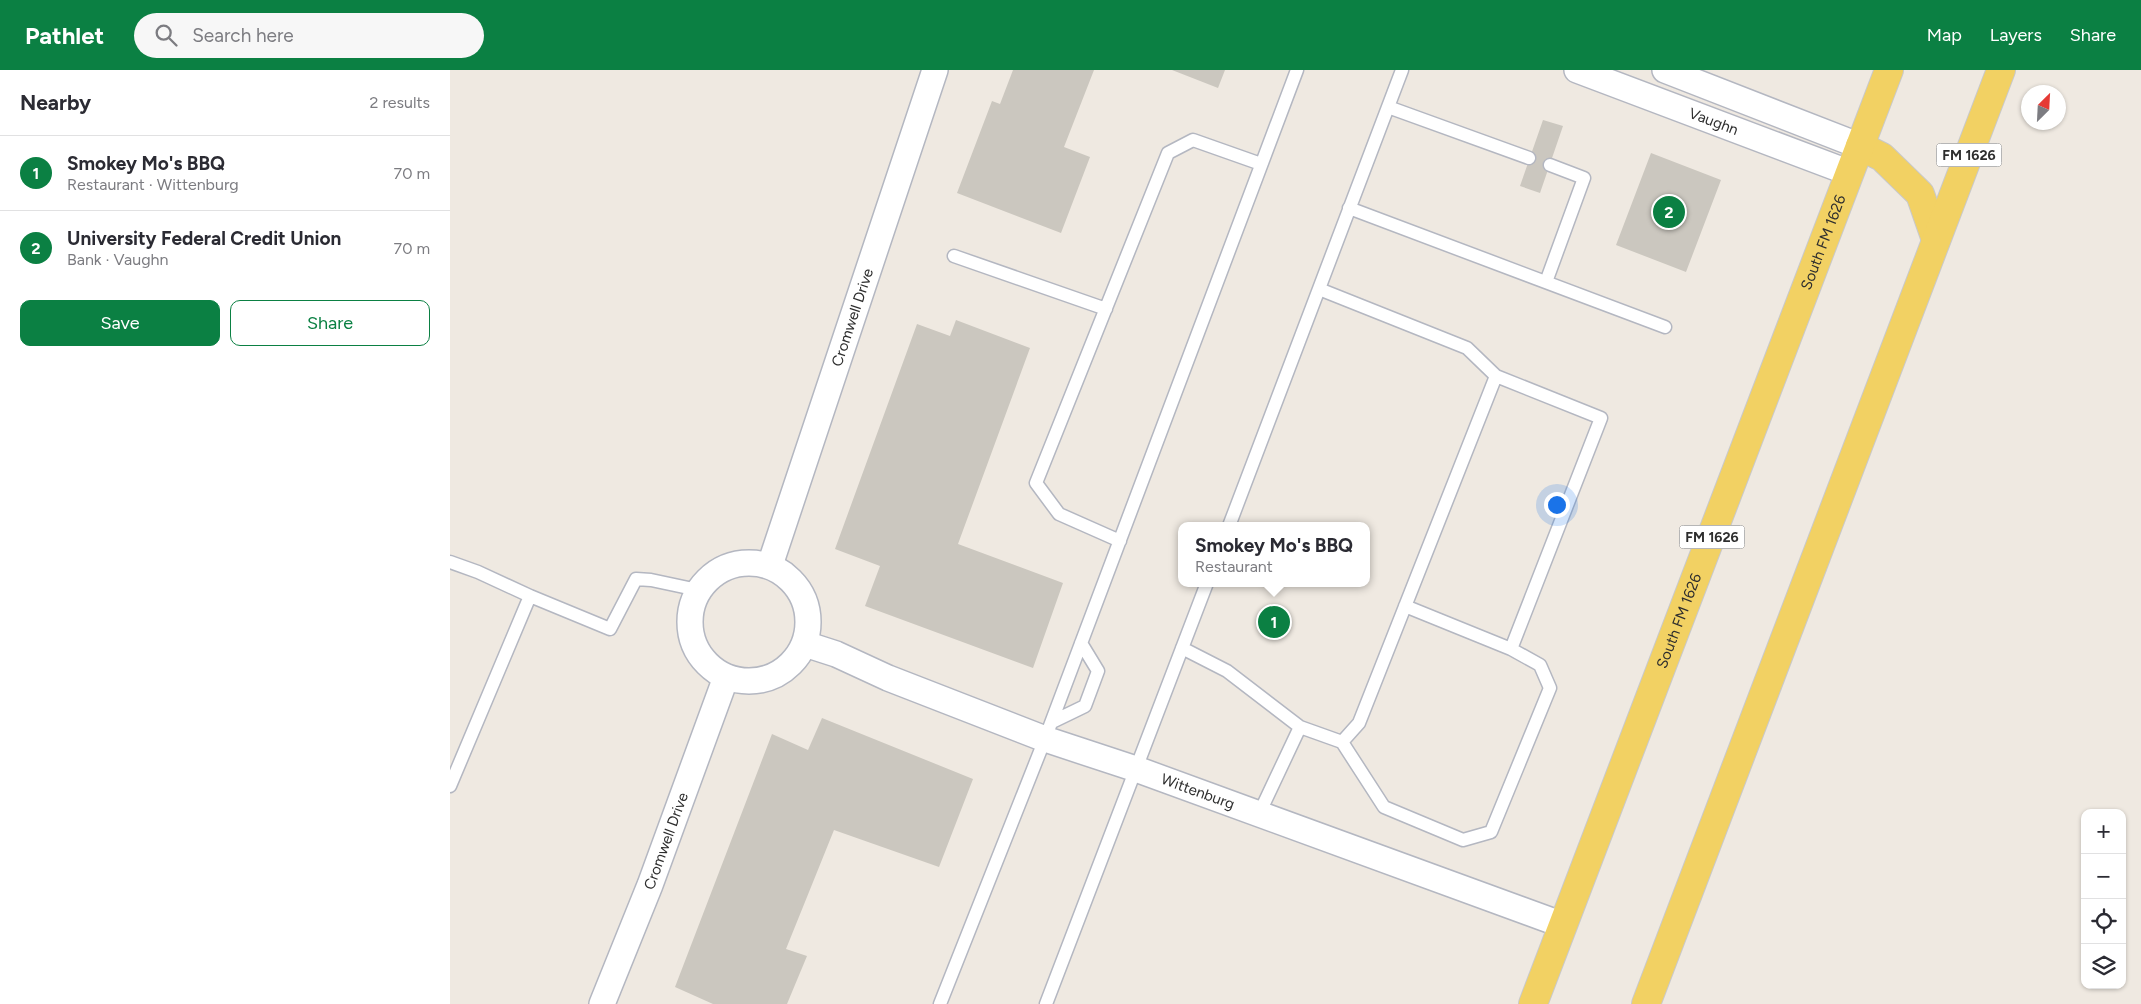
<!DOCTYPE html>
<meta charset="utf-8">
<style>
body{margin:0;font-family:Figtree,sans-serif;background:#f7f7f7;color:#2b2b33}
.controls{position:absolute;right:15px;bottom:15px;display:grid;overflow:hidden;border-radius:10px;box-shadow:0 1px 4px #0004}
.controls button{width:45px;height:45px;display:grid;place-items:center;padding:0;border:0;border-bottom:1px solid #e1e1e2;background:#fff;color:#2b2b33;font:25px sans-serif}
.compass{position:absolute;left:1571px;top:15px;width:45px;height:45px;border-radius:50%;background:#fff;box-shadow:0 1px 4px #0004;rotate:24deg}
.you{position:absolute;left:1106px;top:434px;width:18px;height:18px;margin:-12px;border:4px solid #fff;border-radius:50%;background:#1a73e8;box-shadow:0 0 0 8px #1a73e833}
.badge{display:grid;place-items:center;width:32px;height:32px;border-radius:50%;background:#0b8043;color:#fff;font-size:16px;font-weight:700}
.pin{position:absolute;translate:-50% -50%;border:2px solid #fff;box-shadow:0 1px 5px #0006}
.popup{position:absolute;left:728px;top:452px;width:192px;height:65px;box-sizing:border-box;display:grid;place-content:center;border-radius:10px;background:#fff;filter:drop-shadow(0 1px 4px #0005);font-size:16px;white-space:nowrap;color:#7c7c81}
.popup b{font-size:19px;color:#2b2b33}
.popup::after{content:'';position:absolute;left:50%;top:100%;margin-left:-10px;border:10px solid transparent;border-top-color:#fff}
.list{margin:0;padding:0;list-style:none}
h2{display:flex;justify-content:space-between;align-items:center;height:65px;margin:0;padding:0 20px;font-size:21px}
h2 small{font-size:16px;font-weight:400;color:#7c7c81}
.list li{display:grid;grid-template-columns:32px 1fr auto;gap:15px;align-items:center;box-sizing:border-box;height:75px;padding:0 20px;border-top:1px solid #e1e1e2}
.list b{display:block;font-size:19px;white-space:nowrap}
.list p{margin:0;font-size:16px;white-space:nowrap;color:#7c7c81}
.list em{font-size:16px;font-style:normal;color:#7c7c81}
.actions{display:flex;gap:10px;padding:15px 20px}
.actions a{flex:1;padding:11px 0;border:1px solid #0b8043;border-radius:10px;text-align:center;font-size:18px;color:#0b8043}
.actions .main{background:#0b8043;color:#fff}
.icon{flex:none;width:28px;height:28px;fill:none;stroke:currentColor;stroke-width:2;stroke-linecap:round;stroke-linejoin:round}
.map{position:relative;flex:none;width:1691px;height:934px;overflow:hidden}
header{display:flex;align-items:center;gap:30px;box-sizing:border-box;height:70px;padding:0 25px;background:#0b8043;color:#fff}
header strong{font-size:24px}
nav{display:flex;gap:28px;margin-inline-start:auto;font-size:18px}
.search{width:350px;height:45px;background:#f7f7f7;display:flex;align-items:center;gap:12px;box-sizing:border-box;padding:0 18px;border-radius:28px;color:#7c7c81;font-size:19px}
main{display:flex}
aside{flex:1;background:#fff}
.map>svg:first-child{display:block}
</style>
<header>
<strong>Pathlet</strong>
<div class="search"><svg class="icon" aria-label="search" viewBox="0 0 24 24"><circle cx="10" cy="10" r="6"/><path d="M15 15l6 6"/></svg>Search here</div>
<nav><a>Map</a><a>Layers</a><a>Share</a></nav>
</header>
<main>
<aside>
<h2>Nearby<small>2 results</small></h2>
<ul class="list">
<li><span class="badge">1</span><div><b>Smokey Mo's BBQ</b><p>Restaurant · Wittenburg</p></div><em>70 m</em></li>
<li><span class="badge">2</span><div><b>University Federal Credit Union</b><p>Bank · Vaughn</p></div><em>70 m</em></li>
</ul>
<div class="actions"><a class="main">Save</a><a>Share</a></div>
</aside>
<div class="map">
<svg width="1691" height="934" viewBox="0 0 1691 934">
<rect width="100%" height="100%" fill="#efe9e1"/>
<!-- building -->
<path fill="#cbc7bf" d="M563,0H644L614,77L640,87L611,163L507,123L542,31L550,34Z
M722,0H775L768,18Z
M1093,50L1113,56L1090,123L1070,116Z
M1201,83L1271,110L1236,202L1166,175Z
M506,250L580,278L508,474L613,513L583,598L415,536L430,496L385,479L467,254L500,266Z
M372,648L523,709L489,797L384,760L336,879L357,886L337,934H263L225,917L322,664L358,680Z"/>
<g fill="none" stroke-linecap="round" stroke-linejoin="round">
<defs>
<path id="service" d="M938,37L1079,88
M899,138L1215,257
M504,186L656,239
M1096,212L1134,108L1100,95
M869,219L1017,278L1046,306
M779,456L952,0
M670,471L609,444L586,413L718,83L743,70L811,94
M0,492L28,502L80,526
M732,578L777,601L850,657
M602,652L635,636L648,601L631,573
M892,672L934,737L1013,770L1041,762L1100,618L1090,595L1061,579
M0,716L80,526L160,559L186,509L201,510L248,520
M809,744L850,657L892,672L909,653L1046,306L1151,348L1061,579L955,536
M490,934L595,669L847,0
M596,934L757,513"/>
<g id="minor">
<path id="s1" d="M1127,0L1400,103"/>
<path d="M1215,0L1410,76"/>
<circle cx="299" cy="552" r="59"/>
<path id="s2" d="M320,495L485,0"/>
<path id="s3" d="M355,574L386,584L438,608L595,669L686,699L1113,855"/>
<path id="s4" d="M152,934L200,815L276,607"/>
</g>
<g id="primary">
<path d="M1410,76L1432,87L1470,124L1486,170"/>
<path id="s5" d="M1083,934L1439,0"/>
<path d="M1196,934L1551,0"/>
</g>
</defs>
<!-- service casing -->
<use href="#service" stroke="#b4b7c1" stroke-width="15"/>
<!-- minor casing -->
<use href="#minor" stroke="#b4b7c1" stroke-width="28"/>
<!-- primary casing -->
<use href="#primary" stroke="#c9c9c9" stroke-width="30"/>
<!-- service -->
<use href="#service" stroke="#fff" stroke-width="12"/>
<!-- minor -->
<use href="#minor" stroke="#fff" stroke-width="25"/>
<!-- primary -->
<use href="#primary" stroke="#f2d163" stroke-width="28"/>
</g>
<g text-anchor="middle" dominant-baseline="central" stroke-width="5" stroke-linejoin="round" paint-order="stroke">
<!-- shield labels -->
<g fill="#fff" stroke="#6d6d6d" stroke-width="1">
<rect x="1486.5" y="73.5" width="65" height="23" rx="4"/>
<rect x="1229.5" y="455.5" width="65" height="23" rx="4"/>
</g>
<g font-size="14" font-weight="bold" fill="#2e2e2e">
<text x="1519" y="85">FM 1626</text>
<text x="1262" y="467">FM 1626</text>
</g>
<!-- street labels -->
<g font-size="15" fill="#2e2e2e" stroke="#fff">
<text stroke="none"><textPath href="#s1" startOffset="146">Vaughn</textPath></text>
<text stroke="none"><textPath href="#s5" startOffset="815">South FM 1626</textPath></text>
<text stroke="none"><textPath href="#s2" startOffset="261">Cromwell Drive</textPath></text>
<text stroke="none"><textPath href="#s5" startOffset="410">South FM 1626</textPath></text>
<text stroke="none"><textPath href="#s3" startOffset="420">Wittenburg</textPath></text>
<text stroke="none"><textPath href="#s4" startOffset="175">Cromwell Drive</textPath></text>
</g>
</g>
</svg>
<div class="controls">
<button>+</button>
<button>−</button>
<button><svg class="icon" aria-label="locate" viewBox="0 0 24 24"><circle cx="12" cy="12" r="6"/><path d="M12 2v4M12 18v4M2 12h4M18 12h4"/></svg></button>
<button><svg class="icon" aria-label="layers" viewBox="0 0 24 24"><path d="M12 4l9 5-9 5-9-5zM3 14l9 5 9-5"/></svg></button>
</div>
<svg class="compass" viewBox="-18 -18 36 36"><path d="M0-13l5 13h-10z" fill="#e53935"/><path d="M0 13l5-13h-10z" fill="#7c7c81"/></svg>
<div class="you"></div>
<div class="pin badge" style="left:824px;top:552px">1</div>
<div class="popup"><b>Smokey Mo's BBQ</b>Restaurant</div>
<div class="pin badge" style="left:1219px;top:142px">2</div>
</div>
</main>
